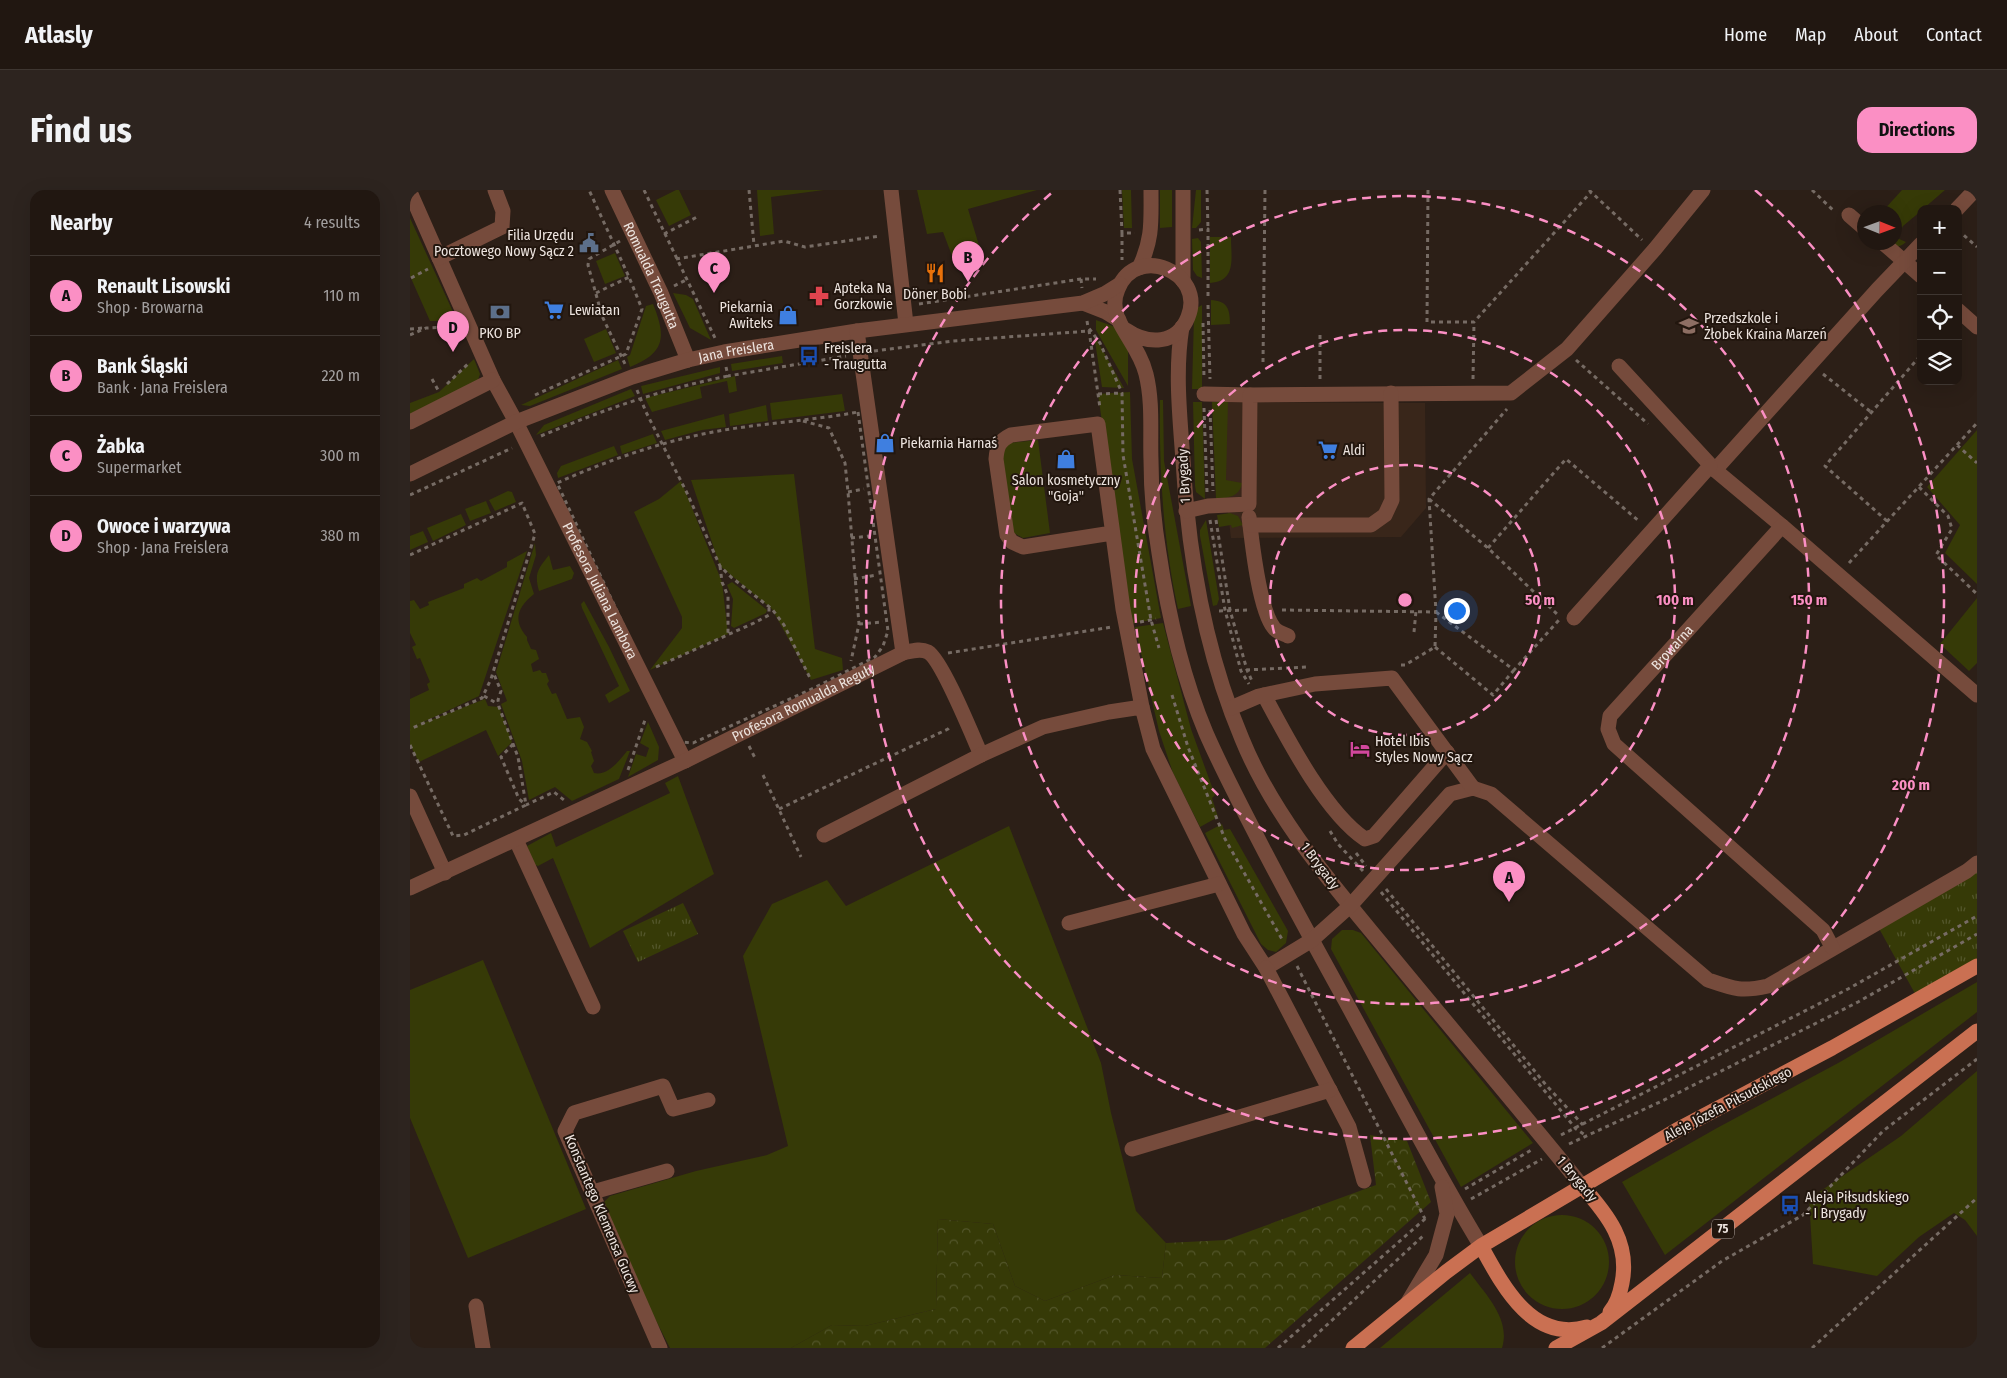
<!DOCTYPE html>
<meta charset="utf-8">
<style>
body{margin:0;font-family:"Fira Sans Condensed",sans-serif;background:#2d241f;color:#f1f3f6}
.controls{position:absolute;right:15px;top:15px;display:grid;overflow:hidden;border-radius:10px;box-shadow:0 5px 20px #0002}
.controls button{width:45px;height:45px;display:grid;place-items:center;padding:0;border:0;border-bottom:1px solid #3e3631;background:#211711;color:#f1f3f6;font:25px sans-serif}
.compass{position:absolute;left:1447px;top:15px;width:45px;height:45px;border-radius:50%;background:#211711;box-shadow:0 5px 20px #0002;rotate:91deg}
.you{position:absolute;left:1046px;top:420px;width:18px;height:18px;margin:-12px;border:4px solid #fff;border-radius:50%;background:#1a73e8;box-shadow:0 0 0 8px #1a73e833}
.badge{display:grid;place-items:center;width:32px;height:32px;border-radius:50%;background:#fb8fc4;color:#111;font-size:16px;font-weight:700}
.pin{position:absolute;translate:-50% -41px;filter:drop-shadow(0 1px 2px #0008)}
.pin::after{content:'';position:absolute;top:26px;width:18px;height:15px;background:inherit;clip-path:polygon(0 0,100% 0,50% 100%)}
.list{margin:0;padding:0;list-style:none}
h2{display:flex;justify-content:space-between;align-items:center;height:65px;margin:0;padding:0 20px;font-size:21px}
h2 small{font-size:16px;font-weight:400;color:#a29f9f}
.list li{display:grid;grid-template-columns:32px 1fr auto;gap:15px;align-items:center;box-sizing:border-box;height:80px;padding:0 20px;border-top:1px solid #3e3631}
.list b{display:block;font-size:19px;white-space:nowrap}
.list p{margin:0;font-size:16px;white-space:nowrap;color:#a29f9f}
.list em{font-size:16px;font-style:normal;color:#a29f9f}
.icon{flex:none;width:28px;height:28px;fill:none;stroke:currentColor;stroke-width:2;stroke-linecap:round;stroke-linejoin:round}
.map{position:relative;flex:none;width:1567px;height:1158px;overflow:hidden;border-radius:15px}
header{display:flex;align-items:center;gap:30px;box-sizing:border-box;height:70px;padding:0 25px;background:#211711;border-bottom:1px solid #3e3631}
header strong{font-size:24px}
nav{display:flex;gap:28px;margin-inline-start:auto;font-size:18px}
.intro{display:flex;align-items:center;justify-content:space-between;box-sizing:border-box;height:120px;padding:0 30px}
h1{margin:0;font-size:35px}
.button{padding:12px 22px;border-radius:15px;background:#fb8fc4;color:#111;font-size:18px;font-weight:700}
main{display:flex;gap:30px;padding:0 30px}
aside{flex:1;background:#211711;border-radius:15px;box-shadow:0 5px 20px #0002}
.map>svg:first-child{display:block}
</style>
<header>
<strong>Atlasly</strong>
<nav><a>Home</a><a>Map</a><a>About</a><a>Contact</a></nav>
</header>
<div class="intro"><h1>Find us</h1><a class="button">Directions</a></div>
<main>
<aside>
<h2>Nearby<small>4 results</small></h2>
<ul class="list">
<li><span class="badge">A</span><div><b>Renault Lisowski</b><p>Shop · Browarna</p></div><em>110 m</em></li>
<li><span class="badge">B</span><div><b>Bank Śląski</b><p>Bank · Jana Freislera</p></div><em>220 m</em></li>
<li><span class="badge">C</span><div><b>Żabka</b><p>Supermarket</p></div><em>300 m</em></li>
<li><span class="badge">D</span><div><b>Owoce i warzywa</b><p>Shop · Jana Freislera</p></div><em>380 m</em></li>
</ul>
</aside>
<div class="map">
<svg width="1567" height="1158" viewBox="0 0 1567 1158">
<defs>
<pattern id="forest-crowns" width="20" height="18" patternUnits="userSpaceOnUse" patternTransform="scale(1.25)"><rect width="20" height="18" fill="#363a07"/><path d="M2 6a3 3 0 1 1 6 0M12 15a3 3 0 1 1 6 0" fill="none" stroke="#53562b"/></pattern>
<pattern id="park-tufts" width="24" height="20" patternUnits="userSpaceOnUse" patternTransform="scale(1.25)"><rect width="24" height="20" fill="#363a07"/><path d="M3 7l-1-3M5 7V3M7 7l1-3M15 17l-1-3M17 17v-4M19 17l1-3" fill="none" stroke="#53562b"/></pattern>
</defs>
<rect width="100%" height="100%" fill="#2c1f17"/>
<!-- built -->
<path fill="#39261a" d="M815,212L1015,213L1016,318L991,347L821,348L815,298Z"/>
<!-- green -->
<path fill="#363a07" d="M266,0H269L281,25L259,36L246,10Z
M347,0H414L361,7L364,44L350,46Z
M507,0H627L558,19L571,62L544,71L533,42L517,44Z
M712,0H721L722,38H714Z
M750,0H762V37L750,38Z
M786,0H791V32L786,38H782Z
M1492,0H1535L1513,19H1511V21L1493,36L1487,48L1496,52C1488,59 1484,57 1476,53L1484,52V22H1472Z
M0,28L44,124L35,131H20L0,86Z
M800,47H821C821,68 827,91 800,93Z
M788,48L791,52L792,88L787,86L783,80L782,49Z
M205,63L215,86L195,94L186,71Z
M263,103L276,105L283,109L301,150L280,138Z
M801,110C817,111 820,118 820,134L801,135Z
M243,114C256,146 256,163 220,177L217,167L220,165L236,116Z
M792,115V199H782L784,126L787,118Z
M686,130L708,138L718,158V196L686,140Z
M196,139L206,163L184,172L174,149Z
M684,145L714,198L692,197Z
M372,166L373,173L322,181L321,174Z
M64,169L70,184L67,193L0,225V213L29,202Z
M208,170L212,179L120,216L111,215Z
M310,177V183L233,204L231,196Z
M325,186L327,201L319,203L317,191L290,197L292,208L242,222L235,208Z
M221,199L225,206L126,245L134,235Z
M720,202L722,269L751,428L721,434L688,204Z
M432,204L435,221L362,230L360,213Z
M750,210H753L754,271L781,416L768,419C753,351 749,280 750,210Z
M783,212H792L795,309L786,302L785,296Z
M802,212H818L816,290L832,293C830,307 817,308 806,309Z
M356,215L358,231L320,236L319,224Z
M314,224L316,237L292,240L255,250L251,241Z
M1567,240V394L1535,363L1550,335L1517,297Z
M243,244L247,253L212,264L210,256Z
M628,250L640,343L613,348L602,342L592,263L599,253Z
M204,256L208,265L148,288L147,283L151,276Z
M384,284L405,459L432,468L433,480L401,490L362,419L310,376L281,290Z
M271,291L312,392L318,444L240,480L272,438V427L224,322L249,309Z
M98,301L102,302L106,312L85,321L79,310Z
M76,311L81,323L60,331L55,319Z
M820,323L828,326L833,335L822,338L821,335L809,337L807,325Z
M51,324L56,335L23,351L17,338Z
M796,330L809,409L807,415L803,416L790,346V340Z
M13,341L18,352L0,360V346Z
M125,353L126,365L119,388L124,404C108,417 102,430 117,447V450L121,459L126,460L129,469L121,474L123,482L130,480L132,483H136L139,491L137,494L142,504L146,503L157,529L170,527L174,537L170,549L177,552L182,561L181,562L184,571L181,576L184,583C198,586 209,571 217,561H220L209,589L162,611L145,597L119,610L112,571L91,514L97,511L86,482Z
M117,361L69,506L5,536L75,509L78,516L89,517L102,552L88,566L76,540L9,572L0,555V509L19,500L17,494L20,492L10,468L7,469L2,457L6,455L0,443V411L4,410L10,419L19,415L18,412L54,398V394L67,388L71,391L97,377V372Z
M139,365L143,380L160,376L164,383L162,389L129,401C124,383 128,379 139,365Z
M322,392L357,420L356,423L324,438L321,436L323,409L317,395Z
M1567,408V473L1559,481L1530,454Z
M174,411L199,457L220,501L199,513L195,505L209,496L172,418L171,414Z
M753,433L781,539L805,605L802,608L808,627L790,637L763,583L749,541L725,437Z
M238,532L249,557L248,570L218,587L226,564L236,567L239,558L230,553Z
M268,586L304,684L180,758L143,668L128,676L123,674L117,656L141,643L146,657L260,603L255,593Z
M812,634L814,640L820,639L878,741L876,753L866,762L858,760L851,754L795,643Z
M599,636L691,873L701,923L726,1021L756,1053L752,1088L705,1085L635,1111L605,1096L583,1034L528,1029L526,1119L455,1136L422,1135L381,1158H260L237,1113L194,1012L200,1006L286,981L357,965L378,956L333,766L362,714L417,690L436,716Z
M932,740H943L951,743L1123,953L1051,997L921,759L922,749Z
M73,770L176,1019L58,1068L0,928V800Z
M1567,792V822L1255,1065L1212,992L1307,938L1430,872Z
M1567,881V1046L1555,1030L1544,1023L1509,1047L1467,1086L1403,1074L1399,1009L1491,946Z
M1105 1072a47 47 0 1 1 94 0a47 47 0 1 1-94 0Z
M1060,1083C1076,1105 1101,1129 1092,1158H970Z"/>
<!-- forest -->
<path fill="url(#forest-crowns)" d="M960,945L997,951L1021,1012L855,1158H381L422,1135L455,1136L526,1119L528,1029L583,1034L605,1096L635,1111L705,1085L752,1088L756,1053L816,1050L966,995Z"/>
<!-- park -->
<path fill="url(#park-tufts)" d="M1567,673V768L1508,809L1466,733Z
M273,713L288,744L228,772L213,741Z"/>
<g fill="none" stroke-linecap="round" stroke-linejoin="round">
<!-- path -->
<path stroke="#766b64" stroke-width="3" stroke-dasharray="4 4" stroke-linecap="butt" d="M234,0L305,148
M339,0L344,55
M710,0L712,43H725
M797,0L798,39
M1018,0L1017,132H1064L1181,2
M1179,0L1232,50
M1402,0L1424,21
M789,40L798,39V106
M1548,40L1567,57
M712,43V70
M254,44L289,26
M210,51L179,69L178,75L192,126L215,174
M266,69L374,51L395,57L470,46
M1,88L18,79
M671,89L672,98
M264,96L276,90
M186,103L219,87
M509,114L671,89H686
M798,115L800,189
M677,131L678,137L690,153L712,203L713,265L741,430L749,458
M793,133L794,189
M0,139L13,138
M679,140L690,218
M0,145L16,138L43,137
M464,161L543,151L679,141
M1166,170L1238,234
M853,172L855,0
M316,177L318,186L436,166
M1413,184L1461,222
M22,189L28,200
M910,189V142
M1063,189L1064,132
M37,194L60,172
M227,200L236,222L277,303L310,376L321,387L362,419L374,435L401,490
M688,204L712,203
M125,205L216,164L232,119L219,87L179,0
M794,218L797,302
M800,220L803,301
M448,222L478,441L473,456L465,467L404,498L283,553L272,552L266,547L147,293C196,271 250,252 303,242C351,233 400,231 448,222Z
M393,231L419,238L435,273L438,302L449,434L441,471
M131,246C192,220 253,199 318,186
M1547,255L1567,273
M1509,297L1538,326L1542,339L1526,365L1567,404
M438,302L454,299
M0,305L102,258
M1019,309L1078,358L1148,425
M800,330L815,420L831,481L839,494
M806,330L820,420L837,480L842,491
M1477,331L1415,276L1511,165
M441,348L460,346
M1078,358L1156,269L1230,332
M0,365L112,313L125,344L81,489L72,508L0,539
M1439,373L1567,233
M310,376L312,392L318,406V444
M444,389L467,385
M872,420L1026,422L1019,309L1097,219
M809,421L840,420
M1026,422L1104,480L1149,430
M730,432L746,429
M449,434L473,432
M1004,442L1006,421
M1025,457L1083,505L1104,480
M538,463L702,437
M991,475H995L1025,457L1026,422
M246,477L344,433L359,425V418
M836,480L897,477
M762,505L778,557L815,649L873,751
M74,506L88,514
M103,554L91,567L109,609L116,615L144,602L154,610
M0,555L43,646L54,645L116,615L108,567L89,517L88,510L91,501L83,482
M339,556L346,570
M218,580L236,527
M353,585L391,667
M369,619L538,539L541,536
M920,641L928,654L953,681
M946,663L956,676
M976,699L1136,895L1173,935
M971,702L1166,939L1175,945
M887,776L1015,1029
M1151,945L1438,799L1567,726
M1159,954L1252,911L1448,812L1567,744
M1055,999L1123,959
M1061,1009L1132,969
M868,1158L1016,1028
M892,1158L1014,1045
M1192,1158L1312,1071L1393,1025L1473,941L1567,869
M1402,1158L1567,1008"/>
<!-- minor -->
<g stroke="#764b3c" stroke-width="15">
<path id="s1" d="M202,0L251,103L278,170"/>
<path d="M481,0L496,134"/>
<path id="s2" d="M0,2L83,190L106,232L275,571"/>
<path d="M1547,19L1565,0"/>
<path d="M1439,25L1454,38"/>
<path d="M1472,52L1511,86"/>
<path d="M29,68L92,37L93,21L85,0"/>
<path d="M729,78C743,49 741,31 741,0"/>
<path d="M773,91V0"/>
<path d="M673,113L696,122L709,130"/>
<path d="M1548,120L1567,137"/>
<path d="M772,137C764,185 771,236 774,285C780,375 797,466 832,549C865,630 925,697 980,764C1044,842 1109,918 1172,996"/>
<path d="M716,140C738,155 767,155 778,127C796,82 726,53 708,99C704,108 704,119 708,129C717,148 731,163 736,184C743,212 740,242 741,270C741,301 744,333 749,363C758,424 772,486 796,543C810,575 826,606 842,637C872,696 904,754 936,812C981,894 1023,977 1071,1056"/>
<path d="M1209,176L1305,280"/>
<path d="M794,204L840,205"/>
<path d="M0,232L83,190"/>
<path id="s3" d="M0,284L106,232L222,187L278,170L314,162L447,141L673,113L694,104L710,94"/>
<path d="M776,321L798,316L839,314L840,205L1101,203L1157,159L1245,59L1293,0"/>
<path d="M839,327C842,352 849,420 864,438C867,442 874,444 878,446"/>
<path d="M840,335H961L975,325L982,310L981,203"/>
<path d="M1372,336L1305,280L1467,100L1511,54"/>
<path d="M702,343L613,357L602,352L597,345L586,269C587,256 589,251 601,245L688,234L713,419L732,517"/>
<path d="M1164,428L1300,276"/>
<path d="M493,463C502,461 510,458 518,462C532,470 563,547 571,565L633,537L699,522L732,517L743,559L834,744L856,778L902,750L940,716L1040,604L1063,598L1081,604L1298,790C1324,799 1331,802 1358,796L1557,681L1567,673"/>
<path d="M854,505C877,548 915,622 955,649L964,646L1037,562"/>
<path d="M821,518L849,506L905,494L982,488L1063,598"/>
<path d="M0,606L35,683"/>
<path d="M414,645L571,565"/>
<path d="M106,650L183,817"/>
<path id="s4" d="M0,698L275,571L493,463L447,141"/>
<path d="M659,733L809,694"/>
<path id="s5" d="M1422,757L1413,740L1204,554L1198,539L1200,526L1372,336L1567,505"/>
<path d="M856,778L939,937L954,991"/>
<path d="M722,959L920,900"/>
<path d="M183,1002L257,981"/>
<path d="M998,1112L1026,1065L1037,1024L1032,997"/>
<path d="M66,1116L73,1158"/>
<path d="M250,1158L155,941L164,923L253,896L263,919L298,910"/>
</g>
<!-- major -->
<path stroke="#ca7052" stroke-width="15" d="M1172,996C1198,1025 1220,1053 1212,1093C1210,1104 1207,1114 1200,1122
M1071,1056C1093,1096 1122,1153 1177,1137
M943,1158L1036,1082L1071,1056L1267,940L1422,858L1567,776
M1146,1158L1191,1133L1567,841"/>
</g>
<!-- distance rings -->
<g fill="none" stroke="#fb8fc4" stroke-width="2.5" stroke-dasharray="9 6">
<circle cx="995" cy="410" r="135"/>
<circle cx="995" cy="410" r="270"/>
<circle cx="995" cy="410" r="404"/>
<path d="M1345 0A539 539 0 1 1 645 0"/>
</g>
<!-- icons -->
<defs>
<symbol id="civic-bare" viewBox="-9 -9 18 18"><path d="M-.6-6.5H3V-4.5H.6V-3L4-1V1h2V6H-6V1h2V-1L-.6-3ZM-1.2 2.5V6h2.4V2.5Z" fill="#5c6f8a" stroke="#22160e" stroke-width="2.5" paint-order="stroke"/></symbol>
<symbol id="restaurant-bare" viewBox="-9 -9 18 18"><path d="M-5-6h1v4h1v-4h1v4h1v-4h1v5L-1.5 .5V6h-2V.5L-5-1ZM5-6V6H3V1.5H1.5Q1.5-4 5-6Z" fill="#e8710a" stroke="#22160e" stroke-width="2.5" paint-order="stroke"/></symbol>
<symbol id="pharmacy-bare" viewBox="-9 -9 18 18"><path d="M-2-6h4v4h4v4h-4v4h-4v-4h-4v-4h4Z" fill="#e0444e" stroke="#22160e" stroke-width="2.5" paint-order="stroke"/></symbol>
<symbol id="supermarket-bare" viewBox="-9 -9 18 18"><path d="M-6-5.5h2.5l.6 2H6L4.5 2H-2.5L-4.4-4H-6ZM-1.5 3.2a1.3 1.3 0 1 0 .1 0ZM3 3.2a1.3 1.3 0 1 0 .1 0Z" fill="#3f7fe0" stroke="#22160e" stroke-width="2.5" paint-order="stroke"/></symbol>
<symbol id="bank-bare" viewBox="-9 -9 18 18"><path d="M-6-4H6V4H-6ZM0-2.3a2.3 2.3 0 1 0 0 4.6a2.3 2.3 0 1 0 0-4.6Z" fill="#5c6f8a" stroke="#22160e" stroke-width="2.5" paint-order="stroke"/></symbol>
<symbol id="shop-bare" viewBox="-9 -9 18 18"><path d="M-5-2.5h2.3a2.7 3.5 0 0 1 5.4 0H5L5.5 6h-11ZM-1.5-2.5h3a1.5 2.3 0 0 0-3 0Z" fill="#3f7fe0" stroke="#22160e" stroke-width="2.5" paint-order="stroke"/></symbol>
<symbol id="school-bare" viewBox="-9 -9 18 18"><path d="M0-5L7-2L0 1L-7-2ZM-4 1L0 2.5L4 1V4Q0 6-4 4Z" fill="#8d6e63" stroke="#22160e" stroke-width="2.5" paint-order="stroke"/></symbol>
<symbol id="bus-bare" viewBox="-9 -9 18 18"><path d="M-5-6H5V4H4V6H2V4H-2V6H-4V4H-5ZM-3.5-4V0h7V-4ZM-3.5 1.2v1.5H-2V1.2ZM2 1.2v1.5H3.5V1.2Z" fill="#1a4fb4" stroke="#22160e" stroke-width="2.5" paint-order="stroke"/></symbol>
<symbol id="hotel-bare" viewBox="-9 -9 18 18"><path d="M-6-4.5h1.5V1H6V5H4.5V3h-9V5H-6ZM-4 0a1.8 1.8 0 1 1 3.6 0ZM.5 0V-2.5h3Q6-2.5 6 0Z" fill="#d1479c" stroke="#22160e" stroke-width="2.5" paint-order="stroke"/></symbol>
</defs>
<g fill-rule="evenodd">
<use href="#civic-bare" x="165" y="39" width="28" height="28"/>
<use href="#restaurant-bare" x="511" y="69" width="28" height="28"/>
<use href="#pharmacy-bare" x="395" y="92" width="28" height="28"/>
<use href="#supermarket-bare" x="130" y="106" width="28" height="28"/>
<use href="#bank-bare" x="76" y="108" width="28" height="28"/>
<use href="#shop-bare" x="364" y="111" width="28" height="28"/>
<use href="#school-bare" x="1265" y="122" width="28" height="28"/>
<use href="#bus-bare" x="385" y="152" width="28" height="28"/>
<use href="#shop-bare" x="461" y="239" width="28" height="28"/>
<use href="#supermarket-bare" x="904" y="246" width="28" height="28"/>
<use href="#shop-bare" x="642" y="255" width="28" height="28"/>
<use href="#hotel-bare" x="936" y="545" width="28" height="28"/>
<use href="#bus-bare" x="1366" y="1001" width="28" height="28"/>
</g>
<g text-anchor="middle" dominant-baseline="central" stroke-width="4" stroke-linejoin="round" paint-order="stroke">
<!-- shield labels -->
<rect fill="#22160e" stroke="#b0a6a0" stroke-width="1" x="1302" y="1029.5" width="22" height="19" rx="4"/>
<g font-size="12" font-weight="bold" fill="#ede4df">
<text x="1313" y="1039">75</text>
</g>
<!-- poi labels -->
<g font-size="14" fill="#ede4df" stroke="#22160e" text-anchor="start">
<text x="164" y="45" text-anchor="end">Filia Urzędu<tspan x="164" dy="16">Pocztowego Nowy Sącz 2</tspan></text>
<text x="424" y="98">Apteka Na<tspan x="424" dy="16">Gorzkowie</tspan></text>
<text x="525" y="104" text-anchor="middle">Döner Bobi</text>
<text x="363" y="117" text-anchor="end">Piekarnia<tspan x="363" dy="16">Awiteks</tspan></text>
<text x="159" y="120">Lewiatan</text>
<text x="1294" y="128">Przedszkole i<tspan x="1294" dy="16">Żłobek Kraina Marzeń</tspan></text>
<text x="90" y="143" text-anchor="middle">PKO BP</text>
<text x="414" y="158">Freislera<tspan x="414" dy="16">- Traugutta</tspan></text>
<text x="490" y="253">Piekarnia Harnaś</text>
<text x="933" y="260">Aldi</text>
<text x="656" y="290" text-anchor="middle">Salon kosmetyczny<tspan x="656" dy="16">"Goja"</tspan></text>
<text x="965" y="551">Hotel Ibis<tspan x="965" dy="16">Styles Nowy Sącz</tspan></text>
<text x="1395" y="1007">Aleja Piłsudskiego<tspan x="1395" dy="16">- I Brygady</tspan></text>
</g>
<!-- street labels -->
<g font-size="14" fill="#ede4df" stroke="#22160e">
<text stroke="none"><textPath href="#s1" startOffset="94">Romualda Traugutta</textPath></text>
<text stroke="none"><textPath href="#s3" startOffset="350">Jana Freislera</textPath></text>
<text transform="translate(774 286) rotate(-93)">1 Brygady</text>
<text stroke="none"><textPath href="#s2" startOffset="442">Profesora Juliana Lambora</textPath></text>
<text stroke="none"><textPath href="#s5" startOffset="421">Browarna</textPath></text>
<text stroke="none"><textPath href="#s4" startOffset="435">Profesora Romualda Reguły</textPath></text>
<text transform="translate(910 676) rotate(53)">1 Brygady</text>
<text transform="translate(1318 914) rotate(-28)">Aleje Józefa Piłsudskiego</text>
<text transform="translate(1167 989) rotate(50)">1 Brygady</text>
<text transform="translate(192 1024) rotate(67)">Konstantego Klemensa Gucwy</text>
</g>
</g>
<circle cx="995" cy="410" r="8" fill="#fb8fc4" stroke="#22160e" stroke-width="2.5"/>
<g font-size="15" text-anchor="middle" font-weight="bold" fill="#fb8fc4" stroke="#22160e" stroke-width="4" stroke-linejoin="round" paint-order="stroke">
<text x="1130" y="415">50 m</text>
<text x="1265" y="415">100 m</text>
<text x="1399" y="415">150 m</text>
<text x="1501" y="600">200 m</text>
</g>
</svg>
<div class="controls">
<button>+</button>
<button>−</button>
<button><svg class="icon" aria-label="locate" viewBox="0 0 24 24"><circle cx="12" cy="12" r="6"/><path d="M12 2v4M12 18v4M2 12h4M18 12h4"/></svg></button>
<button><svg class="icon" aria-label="layers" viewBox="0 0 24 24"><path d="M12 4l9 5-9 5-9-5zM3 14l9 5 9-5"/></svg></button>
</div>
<svg class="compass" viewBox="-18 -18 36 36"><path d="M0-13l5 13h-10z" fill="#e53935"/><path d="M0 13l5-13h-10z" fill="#a29f9f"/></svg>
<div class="you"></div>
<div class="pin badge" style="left:1099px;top:712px">A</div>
<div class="pin badge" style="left:558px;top:92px">B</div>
<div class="pin badge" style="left:304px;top:103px">C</div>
<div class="pin badge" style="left:43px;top:162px">D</div>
</div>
</main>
